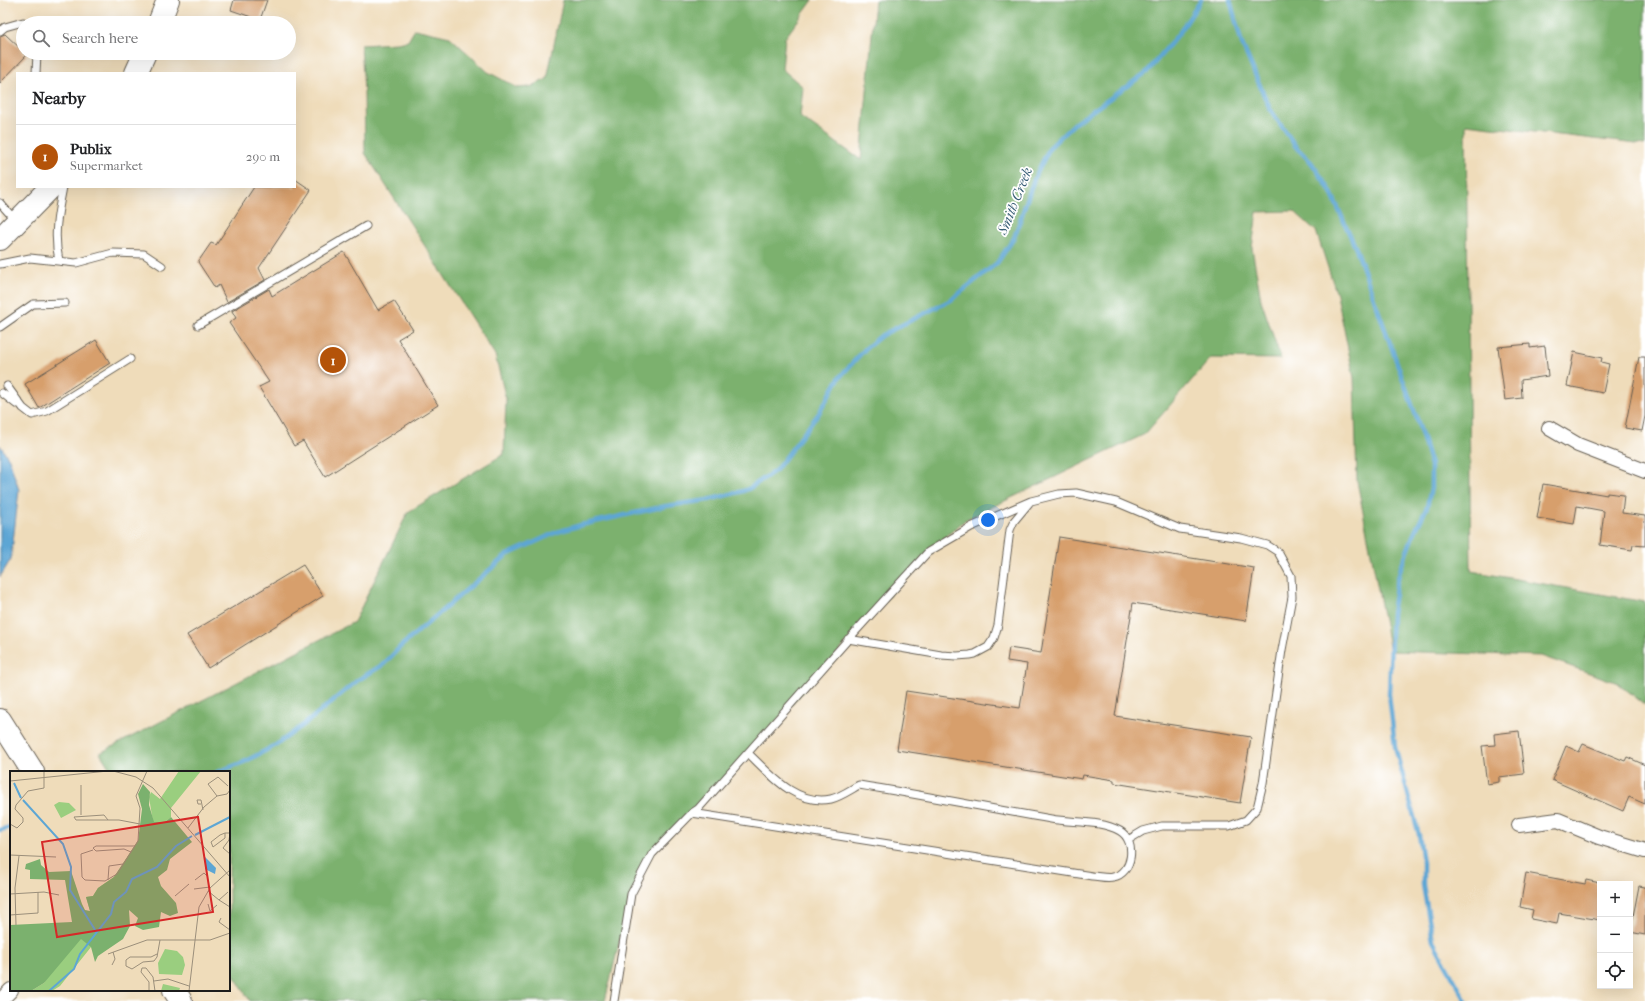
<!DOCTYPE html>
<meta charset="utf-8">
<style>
body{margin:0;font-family:"IM FELL French Canon",serif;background:#f2f2f2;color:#202124}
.controls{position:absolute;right:12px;bottom:12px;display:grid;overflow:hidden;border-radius:0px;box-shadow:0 4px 16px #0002}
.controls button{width:36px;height:36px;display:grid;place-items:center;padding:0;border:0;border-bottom:1px solid #e0e0e0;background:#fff;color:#202124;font:20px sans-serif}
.you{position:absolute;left:988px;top:520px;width:14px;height:14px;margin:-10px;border:3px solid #fff;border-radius:50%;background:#1a73e8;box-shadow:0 0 0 6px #1a73e833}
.badge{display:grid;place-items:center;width:26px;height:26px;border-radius:50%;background:#b45309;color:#fff;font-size:13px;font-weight:700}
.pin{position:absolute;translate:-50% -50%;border:2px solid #fff;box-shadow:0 1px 4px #0006}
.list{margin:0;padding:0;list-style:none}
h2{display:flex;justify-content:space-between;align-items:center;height:52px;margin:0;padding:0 16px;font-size:17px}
h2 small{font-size:13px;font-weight:400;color:#757577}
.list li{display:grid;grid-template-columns:26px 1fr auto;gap:12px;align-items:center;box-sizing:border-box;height:64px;padding:0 16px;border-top:1px solid #e0e0e0}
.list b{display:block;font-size:15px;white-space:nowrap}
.list p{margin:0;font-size:13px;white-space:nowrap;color:#757577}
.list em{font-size:13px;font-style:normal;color:#757577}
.icon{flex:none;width:22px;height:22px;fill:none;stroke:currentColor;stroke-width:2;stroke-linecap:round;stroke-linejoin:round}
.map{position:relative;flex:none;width:1645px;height:1001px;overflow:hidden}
.search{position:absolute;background:#fff;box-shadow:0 4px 16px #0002;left:16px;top:16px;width:280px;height:44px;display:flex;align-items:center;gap:10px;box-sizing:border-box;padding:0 14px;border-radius:22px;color:#757577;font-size:15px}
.panel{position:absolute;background:#fff;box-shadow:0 4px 16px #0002;left:16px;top:72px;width:280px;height:116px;border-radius:0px}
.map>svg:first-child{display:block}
</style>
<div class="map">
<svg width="1645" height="1001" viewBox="0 0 1645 1001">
<rect width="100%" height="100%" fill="#fff"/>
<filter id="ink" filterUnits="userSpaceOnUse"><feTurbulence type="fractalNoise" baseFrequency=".025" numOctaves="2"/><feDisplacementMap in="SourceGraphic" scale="8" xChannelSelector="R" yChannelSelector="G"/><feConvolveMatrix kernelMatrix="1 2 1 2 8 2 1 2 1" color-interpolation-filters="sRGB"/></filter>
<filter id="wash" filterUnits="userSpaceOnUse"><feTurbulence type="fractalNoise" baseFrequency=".012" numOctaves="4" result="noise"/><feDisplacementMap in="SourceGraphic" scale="16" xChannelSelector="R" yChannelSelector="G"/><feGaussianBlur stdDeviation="0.9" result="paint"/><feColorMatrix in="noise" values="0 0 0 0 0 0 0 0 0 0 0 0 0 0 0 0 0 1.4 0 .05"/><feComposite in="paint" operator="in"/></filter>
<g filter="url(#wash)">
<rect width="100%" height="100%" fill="#efdcba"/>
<!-- forest -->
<path fill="#7bb16e" stroke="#4c6645" d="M563,0H813L785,38L782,69L803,87L800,117L861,160L875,0H1645V145L1466,124L1471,571L1645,602V705L1618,683L1541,656L1390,651L1357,481L1354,378L1337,295L1316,231L1294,211L1257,212L1252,248L1261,300L1281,359L1211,358L1145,434L965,520L928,552L748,753L652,854L631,894L605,1001H250L229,967V772H112L100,753L354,622L408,512L504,454L506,399L495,355L365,153L364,91L361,45L397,43L408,41L415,29L450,37L488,72L518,88L530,87L547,79Z"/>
<!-- water -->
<path fill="#5da6d4" stroke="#3c6178" d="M0,445L9,459L19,490L11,559L0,577Z"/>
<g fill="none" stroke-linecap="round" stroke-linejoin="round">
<!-- stream -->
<path stroke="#5da6d4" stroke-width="4.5" d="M1230,0L1242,44L1270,109L1296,147L1311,162L1330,190L1357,251L1416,416L1431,465V488L1427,507L1413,536L1401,567L1396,586L1392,614L1389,694L1395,747L1419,835L1423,862V885L1433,941L1466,1001
M217,772L244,762L276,745L306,723L358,680L384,664L400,647L507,555L557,532L581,525L666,506L708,500L743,491L750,488L776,470L819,413L839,378L866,348L882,335L951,300L997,263L1014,238L1034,179L1050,147L1075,123L1147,72L1180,32L1201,0
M0,830L11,827"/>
</g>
<g id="blocks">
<!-- building -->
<path fill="#d79f6c" d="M234,0H267L260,20L231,10Z
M5,34L23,51V53L27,55L0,83V36Z
M295,179L311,190L259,268L265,280L227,302L219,285L215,288L198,262L211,243L216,245L254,187H295Z
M344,252L378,310L394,301L413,330L398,339L438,405L325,477L303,441L294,446L259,387L269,382L229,323L236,318L232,311L269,289L272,296Z
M96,340L110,363L39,408L25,384Z
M1530,344V348L1545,346L1548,376L1521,380L1522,398L1505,400L1498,347Z
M1574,352L1602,358L1601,362L1609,364L1603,393L1567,386Z
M1639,357H1645V416L1642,431L1625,428Z
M1543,484L1607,495V493L1624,495L1622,513L1645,516V546L1633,545L1632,550L1600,545L1604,511L1577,506L1574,524L1537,518Z
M1059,537L1254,568L1246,621L1133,603L1115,716L1251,737L1240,803L1114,783V780L1083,775L1082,779L897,750L906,691L1020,708L1027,664L1007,661L1009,648L1041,653Z
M303,565L323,596L208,668L187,635Z
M1519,731L1524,774L1499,777V782L1487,784L1482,746L1495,745L1494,734Z
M1583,744L1625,761L1627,757L1645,765V804L1629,797L1623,811L1552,780L1566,746L1579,752Z
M1526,873L1585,884L1586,880L1600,883V920L1559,913L1557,924L1531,919L1533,910L1520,907Z
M1639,886L1645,887V935L1630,932Z"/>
</g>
</g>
<g filter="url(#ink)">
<use href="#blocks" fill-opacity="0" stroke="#665f53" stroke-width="1"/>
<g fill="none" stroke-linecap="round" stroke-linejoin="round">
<defs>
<path id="service" d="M0,31L5,27L23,22L24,23
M36,73L37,53
M0,203L16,221
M59,260C53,235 58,212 63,187
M0,264L30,258L76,263L113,253L144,254L162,266
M198,325L366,226
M0,327L33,304L65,303
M7,386L23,408L32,415L47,411L130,359
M2,393L16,404
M848,639L941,655L957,656L970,655L975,654L988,647L994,638L998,625L1010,530L1014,521L1029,503
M692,813L1092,876C1098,876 1107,879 1113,877C1133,874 1137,841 1120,831C1100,820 1073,823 1051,819C987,808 923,795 859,785C850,790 840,797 831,799C796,806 770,774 748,753
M614,1001L631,894L652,854L692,813L698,809L845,643L928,552L971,527L1031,501L1059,494L1076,493L1116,502L1180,529L1241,538L1267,545L1278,552L1291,576L1292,597L1282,650L1263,783L1257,808L1246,820L1229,826H1162L1143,831L1128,840"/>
<path id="minor" d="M1549,428L1578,445L1645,471
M1519,825L1558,820L1599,837L1645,851
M0,1001L11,990"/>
<path id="primary" d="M159,23L168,0
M136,73L145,53
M0,239L51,187
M0,720L33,772
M174,990L181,1001"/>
</defs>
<!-- service casing -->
<use href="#service" stroke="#665f53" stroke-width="9"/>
<!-- minor casing -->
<use href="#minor" stroke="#665f53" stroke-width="16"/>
<!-- primary casing -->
<use href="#primary" stroke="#665f53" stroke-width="24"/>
<!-- service -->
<use href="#service" stroke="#fff" stroke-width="7"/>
<!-- minor -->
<use href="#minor" stroke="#fff" stroke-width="14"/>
<!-- primary -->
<use href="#primary" stroke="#fff" stroke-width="22"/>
</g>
</g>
<g text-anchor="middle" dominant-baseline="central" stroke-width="3.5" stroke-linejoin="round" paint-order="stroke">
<!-- water labels -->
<g font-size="14" font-style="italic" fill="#3c6178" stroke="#fff">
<text transform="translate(1015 201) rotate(-68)">Smith Creek</text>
</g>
</g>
<!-- overview -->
<g transform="translate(10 771)">
<rect width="220" height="220" fill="#efdcba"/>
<path d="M169,0H191L161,37V46L155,51L85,171L50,215L42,220H21L34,212L77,141L80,140L76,126L83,125L88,117L104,106L130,66L143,51L139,26L141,21L150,28ZM49,31L59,32L66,39L51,47L44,34ZM155,178L167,180L173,186L175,194L172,204L149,203L148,192ZM153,213L170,217L169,220H151Z" fill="#9ace7f"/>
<path d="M133,13L140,21L139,34L144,51H155L161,46L182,71L160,88L157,99L148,106L151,115L166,132L168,142L160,145L151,141L149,156L133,159L125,155L128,147L119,139L120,155L113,168L88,185L85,191L81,176L71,168L34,212L21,220H0V154L62,151L55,109L20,108V99L15,98L16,93L30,88L31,94L39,101L61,100L72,133L75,139L80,140L76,126L83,125L88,117L104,106L128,70L132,38L128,23Z" fill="#7bb16e"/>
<path d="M195,86L206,97L205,103L195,98Z" fill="#5da6d4"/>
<path fill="none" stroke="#5da6d4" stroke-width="2" d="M4,12L11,27M13,29L53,73L61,96L60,119L87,162M185,64L220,46M39,220L64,198L70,183L101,143L104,131L116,121L122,108L147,96L166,75L182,65"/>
<path fill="none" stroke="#9b8f7b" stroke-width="1" d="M103,0L126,6L143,17L220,106M0,10L98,0M207,25L198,13L208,6L218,15M191,33H188L187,29H191L193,39M71,44V14M98,49L94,44L64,46L66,49H109L130,53M0,53L7,57L13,51V47L5,38L6,34L18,20L34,17V0M178,57L194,36L207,25L217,23L220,19M215,62V67L203,76L201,71L210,64L215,62H220M220,62L219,69L213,77L220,83M83,79L71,83L72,106L75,109L95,110L107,103L128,70L130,37L126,25L137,0M121,81L114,78L86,80L83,77L86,75H125M0,84L46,86M98,109L99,95L113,93M185,109L194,102L197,105M184,118L200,116M198,120L209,129M218,121L209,129L220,136M0,123L34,121L49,124M165,125L179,113M198,133L200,140L207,134M0,144L28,142V121M211,147L209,151L220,159M6,154L5,117L9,85M98,183L137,169H200L220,162M147,183L141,186H120L116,189V195L122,198L133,191L144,190L147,186L150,169M102,194L105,188L103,181M144,210L158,208L179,215M139,220V211L131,201L132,197H136L143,206L145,220M179,220L189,136L200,117L220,99"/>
<path fill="#d62828" fill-opacity="0.15" stroke="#d62828" stroke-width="2" d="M188,46L203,141L47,166L32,71Z"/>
<rect width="220" height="220" fill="none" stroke="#1c1c1c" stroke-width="2"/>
</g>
</svg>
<div class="controls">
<button>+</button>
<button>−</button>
<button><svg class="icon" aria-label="locate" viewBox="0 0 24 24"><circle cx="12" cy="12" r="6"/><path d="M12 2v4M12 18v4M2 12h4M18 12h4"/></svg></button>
</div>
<div class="you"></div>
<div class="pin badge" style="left:333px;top:360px">1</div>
<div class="search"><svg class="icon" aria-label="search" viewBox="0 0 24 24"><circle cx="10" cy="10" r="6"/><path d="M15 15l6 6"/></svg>Search here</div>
<section class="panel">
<h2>Nearby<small></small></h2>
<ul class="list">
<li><span class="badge">1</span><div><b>Publix</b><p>Supermarket</p></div><em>290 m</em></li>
</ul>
</section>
</div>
